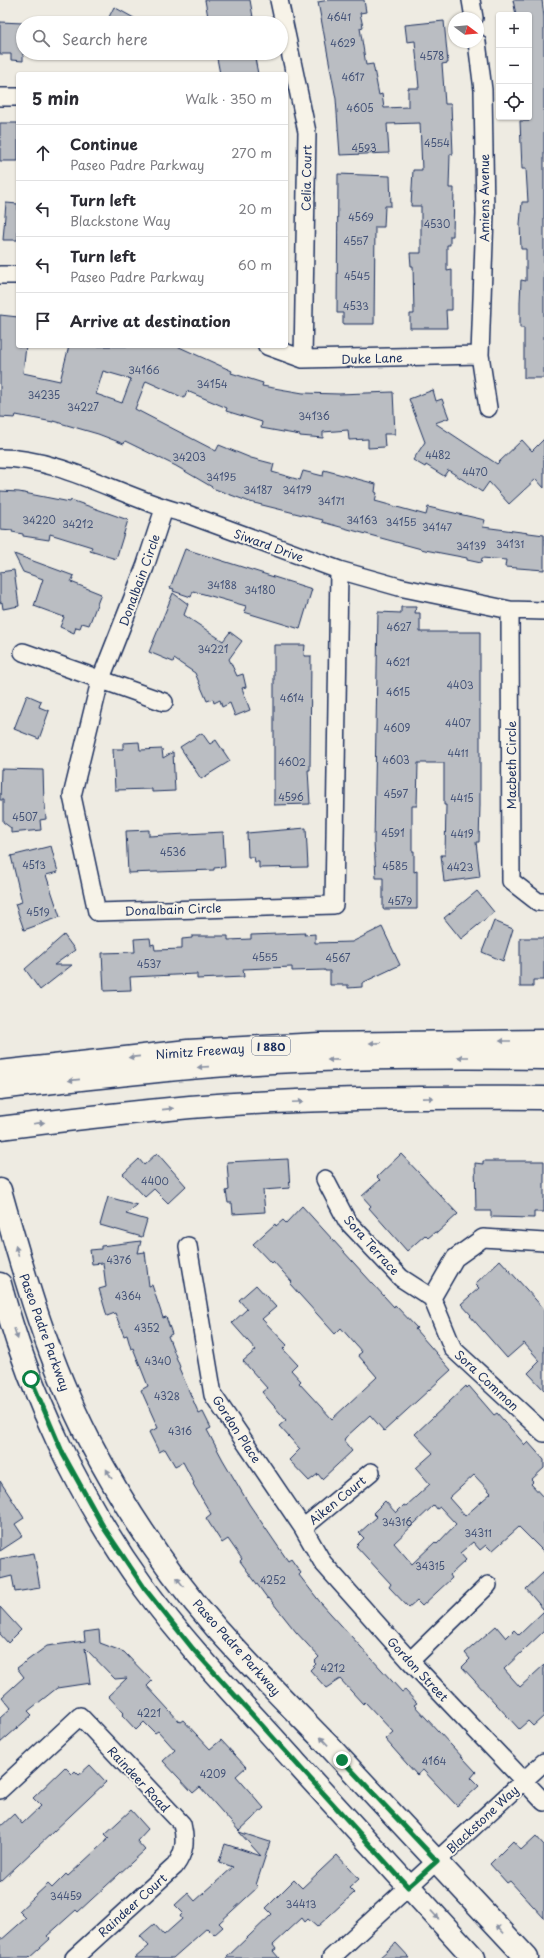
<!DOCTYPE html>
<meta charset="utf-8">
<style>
body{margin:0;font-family:"Playpen Sans",sans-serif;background:#f2f2f3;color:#2b2b33}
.controls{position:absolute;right:12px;top:12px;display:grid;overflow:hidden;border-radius:4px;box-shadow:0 1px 3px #0004}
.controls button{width:36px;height:36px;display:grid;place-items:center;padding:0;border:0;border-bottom:1px solid #e1e1e2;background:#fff;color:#2b2b33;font:20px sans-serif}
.compass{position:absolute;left:448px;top:12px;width:36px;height:36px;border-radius:50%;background:#fff;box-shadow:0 1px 3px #0004;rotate:106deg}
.stop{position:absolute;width:12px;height:12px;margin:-9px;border:3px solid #0b8043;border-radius:50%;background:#fff}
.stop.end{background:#0b8043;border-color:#fff;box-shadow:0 1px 4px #0008}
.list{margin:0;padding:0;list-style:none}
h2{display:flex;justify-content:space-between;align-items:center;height:52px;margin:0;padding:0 16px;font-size:17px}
h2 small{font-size:13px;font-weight:400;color:#7c7c81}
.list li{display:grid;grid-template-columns:26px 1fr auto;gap:12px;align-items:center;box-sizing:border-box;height:56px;padding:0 16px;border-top:1px solid #e1e1e2}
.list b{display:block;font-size:15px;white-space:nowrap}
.list p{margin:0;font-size:13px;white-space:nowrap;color:#7c7c81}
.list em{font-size:13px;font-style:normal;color:#7c7c81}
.icon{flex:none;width:22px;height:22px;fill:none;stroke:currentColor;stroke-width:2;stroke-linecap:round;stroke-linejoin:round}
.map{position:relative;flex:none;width:544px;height:1958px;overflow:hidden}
.search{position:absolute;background:#fff;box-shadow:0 1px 3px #0004;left:16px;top:16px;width:272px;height:44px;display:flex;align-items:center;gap:10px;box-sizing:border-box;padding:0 14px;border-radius:22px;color:#7c7c81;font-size:15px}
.panel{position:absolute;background:#fff;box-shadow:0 1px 3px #0004;left:16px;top:72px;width:272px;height:276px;border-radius:4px}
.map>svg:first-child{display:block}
</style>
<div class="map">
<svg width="544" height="1958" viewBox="0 0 544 1958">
<rect width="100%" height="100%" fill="#eeebe2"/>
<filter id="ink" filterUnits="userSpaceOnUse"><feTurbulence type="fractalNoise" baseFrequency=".025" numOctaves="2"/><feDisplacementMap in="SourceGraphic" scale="8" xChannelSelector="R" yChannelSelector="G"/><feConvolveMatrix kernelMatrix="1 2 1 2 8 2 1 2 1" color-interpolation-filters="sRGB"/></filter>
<g filter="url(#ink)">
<!-- building -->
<path fill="#babdc2" stroke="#1b2f5e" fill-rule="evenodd" d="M205,0H250L254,23H209Z
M329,0H364L366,12L360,13L363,27L360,28L366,65L373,64L379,95L382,94L384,108L408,107V88H419L415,41L407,42L405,25L444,21L448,63L442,64L445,104H451L453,154H450L449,188H454L453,236H450V245H447V271L452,270V310H446L447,328H410V314H414L413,266H411L410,253H421V206H411L413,170H422L420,123L387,124L389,153L340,155L336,99L318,2Z
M513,0H542L544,17V378H524V328H520V302L521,280L526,281V249H521L520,224L522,202H528L526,169H522L520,121H529V15H516Z
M114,7L143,23H106Z
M0,22L23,23V61L11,60V54H0Z
M216,53H254L258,74H220Z
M0,123H18V161H0Z
M338,174L390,176L391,206H385L384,227H375L374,324H343V313H337Z
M6,203L18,204V240H3Z
M0,315L18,317V346H26L23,373L60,381L69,346H177L232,371L231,373L263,383L262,386L303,393L339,394L393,392L395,434H384L385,447L368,448V439L349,440L348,430L323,432V438L300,436V435L261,428L262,422L226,411L227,408L187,391L184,398L146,381L135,409L216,451L219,445L251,458L274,464L272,472L300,480L303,471L323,476L324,470L376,484L375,492L377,493L375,501L426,515L428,507L485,520L483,527L544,535V570L505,567L506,560L482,558L481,563L467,560V558L425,550L322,522L323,520L250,502L212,488V487L176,466L125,441L124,444L98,434L53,421V422L16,415L15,418L0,417ZM103,371L131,379L122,403L96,394Z
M433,390L436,401L442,399L449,418L435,423L497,464L522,440L532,451L544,439V488L536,479L509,504L489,482L482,492L448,470L444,476L426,465L425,467L413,460L425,442L409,399Z
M0,491L19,492L70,502L71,500L128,520L116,559L90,551L92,547L50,534L49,540L23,536V534L12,532L13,530L0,529Z
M185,549L312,589L300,629L244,612L246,606L193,591L191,597L173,591L174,589L170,588Z
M14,554L74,576L71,582L101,594L89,625L82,623L80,628L76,627L74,633L60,627L64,617L34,606L43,579L23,572Z
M14,570L19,606L3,609L2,602L0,603V572Z
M173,593L188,604L184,615L223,641L230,632L242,641L229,659L237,676L243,674L246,687L242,688L250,710L235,716L230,703L222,707L220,700L214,703L213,699L207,701L195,673L174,659L173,662L149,652Z
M401,607H416L415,613H420V632H480V805L479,842H476L480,877L444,882L441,855H445L446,805H444V763H418L417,806H412V851H414V872L417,871V909H383V878H376L374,842L378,612L401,613Z
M274,645H305L304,656H311L310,770H308L310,804L274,805Z
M27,695L41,701L39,707L49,711L39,739L14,729Z
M202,733L209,743L210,744L216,740L230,761L201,779L180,747Z
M139,742L140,750L162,749L163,758L173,752L175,791L152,792V789L115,790L113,749H123V743Z
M1,769L43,770L44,804H45L46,819L40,820L41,830L11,833V828L3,822V800H0Z
M306,828L308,867L259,868V862H255L254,857H248L247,833Z
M149,830V836L223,832L225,867L214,868V870L128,873L126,831Z
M51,846L58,872L46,875L60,917L24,930L15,904L22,902L11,856Z
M477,891L494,912L461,939L444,918Z
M494,921L513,929L503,961L482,952Z
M382,927L400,965L362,983V987L348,988V985H330V971H325V970L292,971V967L243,969L244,977L197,979V974L130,977L131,990L104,991L102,953L135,952L134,939L150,938L151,945L154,944L155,950L182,949V939L192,938V936H228V940L251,939V935L305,933L304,935L315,934V943L352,942Z
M64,935L75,950L54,965H72L40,990L25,969Z
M520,938H544V980H533V987H520Z
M157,1153L186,1186L168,1203L154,1189L145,1197L123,1174L139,1159L144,1165Z
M401,1154L458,1214L437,1233L435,1232L428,1238L425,1235L407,1251L369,1208L371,1206L362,1196L380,1180L377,1177Z
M288,1159L290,1188L263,1190L265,1212L233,1214L232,1203H228L226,1191L229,1190L227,1162Z
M483,1161H544V1212H534V1218L491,1217V1211H476L475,1163L483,1164Z
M108,1197L137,1205L126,1214L147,1220L142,1237L100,1225Z
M302,1206L394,1307L395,1305L417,1328L415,1329L451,1370L384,1431L370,1415L345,1438L344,1441L352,1451L322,1479L318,1474L309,1481L289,1460L300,1449L279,1426L286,1420L262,1392L267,1388L243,1361L256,1350L232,1323L247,1309L239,1300L256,1285L276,1307L262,1319L287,1345L283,1349L297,1364L291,1370L301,1381L299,1383L332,1419L377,1377L358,1355L362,1352L341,1328L335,1334L290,1284L292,1282L273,1261L271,1263L253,1244L275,1224L276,1226L283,1220L286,1223Z
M141,1241L138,1253L145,1252L149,1286L152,1285L163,1318L166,1317L172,1334L168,1336L180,1367L179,1368L199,1414L203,1412L211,1428L207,1430L223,1460L249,1504L288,1561L291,1559L301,1573L299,1575L320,1602L402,1692L405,1690L417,1703L414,1705L476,1772L471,1778L479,1786L457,1806L423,1770L417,1775L407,1764L385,1739L393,1732L365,1702L363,1704L340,1679L326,1688L310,1670L316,1664L314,1662L319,1657L296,1632L269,1598L268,1599L240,1561L242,1559L228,1539L222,1543L206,1518L211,1514L193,1484L194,1483L183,1462L175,1466L165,1449L159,1452L149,1432L158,1428L141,1390L148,1386L133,1348L131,1349L127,1335L124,1336L115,1313L107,1316L99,1289L106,1287L103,1263L92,1264L90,1250L101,1249V1246Z
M500,1260L544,1309V1390L528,1373L540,1361L524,1343L507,1358L470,1316L471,1315L461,1304L479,1288L475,1284Z
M466,1386L467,1388L469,1386L494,1415L497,1413L525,1445L528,1442L544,1460V1468L531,1480L533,1482L531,1484L544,1498V1552L519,1527L492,1551L486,1545L480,1550L473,1542L460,1553L466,1560L450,1575L452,1578L422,1606L417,1601L409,1608L389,1587L391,1584L356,1546L364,1538L359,1533L377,1517L373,1513L385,1501L396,1513L404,1505L406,1506L430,1484L416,1468L433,1453L415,1434ZM474,1475L491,1493L465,1516L449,1498ZM434,1505L437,1509L440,1507L456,1524L437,1544L435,1542L412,1564L394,1543Z
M0,1481L24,1518L15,1524L23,1536L0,1551Z
M34,1553L40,1588L15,1592L12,1576L0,1579V1559Z
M544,1572V1610L526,1589Z
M0,1607L21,1630L8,1643L0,1634Z
M544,1611V1631L504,1669L520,1687L544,1665V1716L533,1726L528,1721L519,1729L462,1667L470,1659L465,1653L496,1626L506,1638L514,1630L519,1635Z
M99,1630L100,1643L124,1652L152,1681L147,1686L180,1722L183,1720L210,1749L221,1740L246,1767L236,1776L264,1808L239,1831L200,1787L193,1793L163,1761L175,1750L158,1731L155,1733L144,1722L136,1730L122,1715L124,1713L108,1696L127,1678L115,1679L85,1648L90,1683L57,1688L28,1711L32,1715L0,1743V1718L11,1708L2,1697L24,1677L17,1668L47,1646L85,1641L84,1632Z
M90,1765L106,1782L0,1882V1827L14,1814L22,1824L41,1806L33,1798L65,1767L72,1774L75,1771L79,1775Z
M131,1810L148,1829L137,1841L145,1850L78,1912L76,1910L47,1936L50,1939L29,1958H0V1941L26,1918L19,1911L48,1884L52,1888L66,1874L68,1876L109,1838L105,1834Z
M239,1832L270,1842L256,1885L258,1887L219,1923L223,1927L214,1935L207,1928L173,1958H135L149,1946L140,1936L154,1924L164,1935L182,1919L180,1916L183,1913L175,1905L188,1893L195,1901L233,1867L219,1862L225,1844L261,1856Z
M536,1836L544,1845V1918L510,1881L507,1883L490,1864L513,1841L521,1850Z
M337,1855L359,1879L349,1888L354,1893L317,1927L308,1919L305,1922L302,1918L273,1945L276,1949L273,1951L279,1958H226L272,1914L266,1908L294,1880L302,1888Z
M396,1943L410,1958H379Z"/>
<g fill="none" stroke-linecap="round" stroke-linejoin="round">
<defs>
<path id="minor" d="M279,0L307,132L303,359
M471,0L474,18
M477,42L483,90L485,214L480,355L488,408
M0,97H18
M0,275H18
M267,346L303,359L480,355
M0,458C64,458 125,500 187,514L339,570L399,587L510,610L544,611
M164,509L145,567L100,681L72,796L97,912L334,905L339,570
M510,610L511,881L538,902H544
M23,652L164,702
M325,1179L347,1221L401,1278L432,1298
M188,1246L213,1395L303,1528L323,1563L410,1661L544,1802
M432,1298L453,1349L544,1433
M432,1298L455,1258L483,1238L544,1242
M303,1528L371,1472
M410,1661L488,1585
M0,1790L80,1716L182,1824C186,1841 185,1852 175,1866L74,1958
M331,1958L544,1762"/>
<path id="secondary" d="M0,1190C24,1275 48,1361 89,1440C124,1507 167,1572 217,1629C253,1669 291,1707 329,1746C395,1816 461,1887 527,1958
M0,1284C29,1393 79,1498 145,1589C191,1651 245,1706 296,1763C355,1828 414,1893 474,1958"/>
<path id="motorway" d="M0,1072L188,1051L320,1044L544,1041
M0,1088C98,1077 197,1065 296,1061C378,1057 461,1057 544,1058
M0,1128C63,1120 126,1113 190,1107C307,1098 426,1097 544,1098"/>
</defs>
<!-- minor casing -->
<use href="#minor" stroke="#1b2f5e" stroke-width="20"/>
<!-- secondary casing -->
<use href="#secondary" stroke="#1b2f5e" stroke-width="25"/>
<!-- motorway casing -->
<use href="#motorway" stroke="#1b2f5e" stroke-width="25"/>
<!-- minor -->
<use href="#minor" stroke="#f7f3e8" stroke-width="17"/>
<!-- secondary -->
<use href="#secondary" stroke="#f7f3e8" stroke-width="22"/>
<!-- motorway -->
<use href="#motorway" stroke="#f7f3e8" stroke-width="22"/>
</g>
<!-- one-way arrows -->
<defs><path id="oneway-solid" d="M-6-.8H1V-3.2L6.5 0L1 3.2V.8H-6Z"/></defs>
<g fill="#8991a3">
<use href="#oneway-solid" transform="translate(505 1041) rotate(180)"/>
<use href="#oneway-solid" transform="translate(375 1043) rotate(179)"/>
<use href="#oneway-solid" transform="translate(134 1057) rotate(174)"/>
<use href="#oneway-solid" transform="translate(463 1057) rotate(-180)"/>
<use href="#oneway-solid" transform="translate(333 1060) rotate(179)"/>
<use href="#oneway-solid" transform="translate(203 1067) rotate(176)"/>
<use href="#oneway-solid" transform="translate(74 1080) rotate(174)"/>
<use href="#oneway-solid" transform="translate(428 1098) rotate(-1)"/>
<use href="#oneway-solid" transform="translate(298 1102) rotate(-3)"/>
<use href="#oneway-solid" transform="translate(168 1109) rotate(-6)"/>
<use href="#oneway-solid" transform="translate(39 1123) rotate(-7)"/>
<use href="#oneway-solid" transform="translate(17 1251) rotate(-106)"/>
<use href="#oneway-solid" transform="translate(16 1334) rotate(71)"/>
<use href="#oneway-solid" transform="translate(109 1474) rotate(-120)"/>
<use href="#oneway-solid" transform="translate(180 1582) rotate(-129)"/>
<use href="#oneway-solid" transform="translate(324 1741) rotate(-133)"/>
<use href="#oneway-solid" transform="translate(435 1915) rotate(47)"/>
<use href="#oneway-solid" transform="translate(500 1929) rotate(-133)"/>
</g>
</g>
<g fill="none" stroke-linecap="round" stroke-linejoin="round" filter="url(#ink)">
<!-- route -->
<path stroke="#0b8043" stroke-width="5" d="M31,1379L63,1454L104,1528L145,1589L193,1649L408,1887L437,1861L342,1760"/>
</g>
<g text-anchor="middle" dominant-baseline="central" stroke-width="4" stroke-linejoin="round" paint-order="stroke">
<!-- number labels -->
<g font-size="10" fill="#435277">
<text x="339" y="16">4641</text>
<text x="343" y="42">4629</text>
<text x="432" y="55">4578</text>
<text x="353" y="76">4617</text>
<text x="360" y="107">4605</text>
<text x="437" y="142">4554</text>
<text x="364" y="147">4593</text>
<text x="361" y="216">4569</text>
<text x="437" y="223">4530</text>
<text x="356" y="240">4557</text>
<text x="357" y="275">4545</text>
<text x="356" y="305">4533</text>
<text x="144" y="369">34166</text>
<text x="212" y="383">34154</text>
<text x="44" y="394">34235</text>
<text x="83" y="406">34227</text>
<text x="314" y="415">34136</text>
<text x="438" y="454">4482</text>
<text x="189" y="456">34203</text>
<text x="475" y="471">4470</text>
<text x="221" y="476">34195</text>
<text x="258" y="489">34187</text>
<text x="297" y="489">34179</text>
<text x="331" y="500">34171</text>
<text x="39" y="519">34220</text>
<text x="362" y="519">34163</text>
<text x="401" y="521">34155</text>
<text x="78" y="523">34212</text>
<text x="437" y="526">34147</text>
<text x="510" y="543">34131</text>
<text x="471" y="545">34139</text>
<text x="222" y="584">34188</text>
<text x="260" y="589">34180</text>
<text x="399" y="626">4627</text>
<text x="213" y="648">34221</text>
<text x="398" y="661">4621</text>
<text x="460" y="684">4403</text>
<text x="398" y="691">4615</text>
<text x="292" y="697">4614</text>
<text x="458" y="722">4407</text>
<text x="397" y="727">4609</text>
<text x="458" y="752">4411</text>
<text x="396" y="759">4603</text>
<text x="292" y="761">4602</text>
<text x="396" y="793">4597</text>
<text x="291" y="796">4596</text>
<text x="462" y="797">4415</text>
<text x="25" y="816">4507</text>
<text x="393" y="832">4591</text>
<text x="462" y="833">4419</text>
<text x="173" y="851">4536</text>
<text x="34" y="864">4513</text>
<text x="395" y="865">4585</text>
<text x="460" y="866">4423</text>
<text x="400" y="900">4579</text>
<text x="38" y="911">4519</text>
<text x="265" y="956">4555</text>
<text x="338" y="957">4567</text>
<text x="149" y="963">4537</text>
<text x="155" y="1180">4400</text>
<text x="119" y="1259">4376</text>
<text x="128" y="1295">4364</text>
<text x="147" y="1327">4352</text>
<text x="158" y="1360">4340</text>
<text x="167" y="1395">4328</text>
<text x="180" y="1430">4316</text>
<text x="397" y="1521">34316</text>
<text x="478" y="1532">34311</text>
<text x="430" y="1565">34315</text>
<text x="273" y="1579">4252</text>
<text x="333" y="1667">4212</text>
<text x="149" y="1712">4221</text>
<text x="434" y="1760">4164</text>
<text x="213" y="1773">4209</text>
<text x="66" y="1895">34459</text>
<text x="301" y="1903">34413</text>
</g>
<!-- shield labels -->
<rect fill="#f7f3e8" stroke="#5d6a87" stroke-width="1" x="252" y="1037" width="38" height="18" rx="3"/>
<g font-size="11" font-weight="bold" fill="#1b2f5e">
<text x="271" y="1046">I 880</text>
</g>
<!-- street labels -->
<g font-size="12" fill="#1b2f5e" stroke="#f7f3e8">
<text transform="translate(306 178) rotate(-89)">Celia Court</text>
<text transform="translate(484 198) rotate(-90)">Amiens Avenue</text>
<text transform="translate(372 358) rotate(-2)">Duke Lane</text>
<text transform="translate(269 545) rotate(20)">Siward Drive</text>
<text transform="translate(139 580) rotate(-70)">Donalbain Circle</text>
<text transform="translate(511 765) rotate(-90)">Macbeth Circle</text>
<text transform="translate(173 909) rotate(-2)">Donalbain Circle</text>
<text transform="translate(200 1051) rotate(-4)">Nimitz Freeway</text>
<text transform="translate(372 1245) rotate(48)">Sora Terrace</text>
<text transform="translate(45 1332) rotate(70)">Paseo Padre Parkway</text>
<text transform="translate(487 1380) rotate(43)">Sora Common</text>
<text transform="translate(237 1429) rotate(57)">Gordon Place</text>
<text transform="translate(337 1500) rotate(-39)">Aiken Court</text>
<text transform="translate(237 1647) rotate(48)">Paseo Padre Parkway</text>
<text transform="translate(418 1669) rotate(47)">Gordon Street</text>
<text transform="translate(139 1779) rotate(47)">Raindeer Road</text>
<text transform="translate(482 1819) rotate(-43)">Blackstone Way</text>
<text transform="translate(132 1905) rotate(-42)">Raindeer Court</text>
</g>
</g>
</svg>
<div class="controls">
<button>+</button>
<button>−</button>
<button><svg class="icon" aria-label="locate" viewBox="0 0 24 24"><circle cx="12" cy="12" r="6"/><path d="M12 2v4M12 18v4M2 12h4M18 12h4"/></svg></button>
</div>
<svg class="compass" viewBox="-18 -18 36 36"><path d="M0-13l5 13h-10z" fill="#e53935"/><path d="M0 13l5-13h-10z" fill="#7c7c81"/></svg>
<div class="stop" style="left:31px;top:1379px"></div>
<div class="stop end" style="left:342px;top:1760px"></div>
<div class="search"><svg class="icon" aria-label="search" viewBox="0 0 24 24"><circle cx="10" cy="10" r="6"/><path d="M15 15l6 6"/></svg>Search here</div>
<section class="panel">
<h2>5 min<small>Walk · 350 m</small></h2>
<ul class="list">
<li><svg class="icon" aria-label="ahead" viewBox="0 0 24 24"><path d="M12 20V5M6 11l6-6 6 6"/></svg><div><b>Continue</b><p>Paseo Padre Parkway</p></div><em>270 m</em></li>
<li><svg class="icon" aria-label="left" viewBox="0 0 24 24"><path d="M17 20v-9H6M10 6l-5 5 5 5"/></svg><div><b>Turn left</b><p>Blackstone Way</p></div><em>20 m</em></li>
<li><svg class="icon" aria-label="left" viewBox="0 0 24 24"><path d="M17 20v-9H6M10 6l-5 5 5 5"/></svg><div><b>Turn left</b><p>Paseo Padre Parkway</p></div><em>60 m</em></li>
<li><svg class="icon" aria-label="arrive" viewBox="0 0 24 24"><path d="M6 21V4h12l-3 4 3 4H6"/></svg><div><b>Arrive at destination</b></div></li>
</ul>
</section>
</div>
